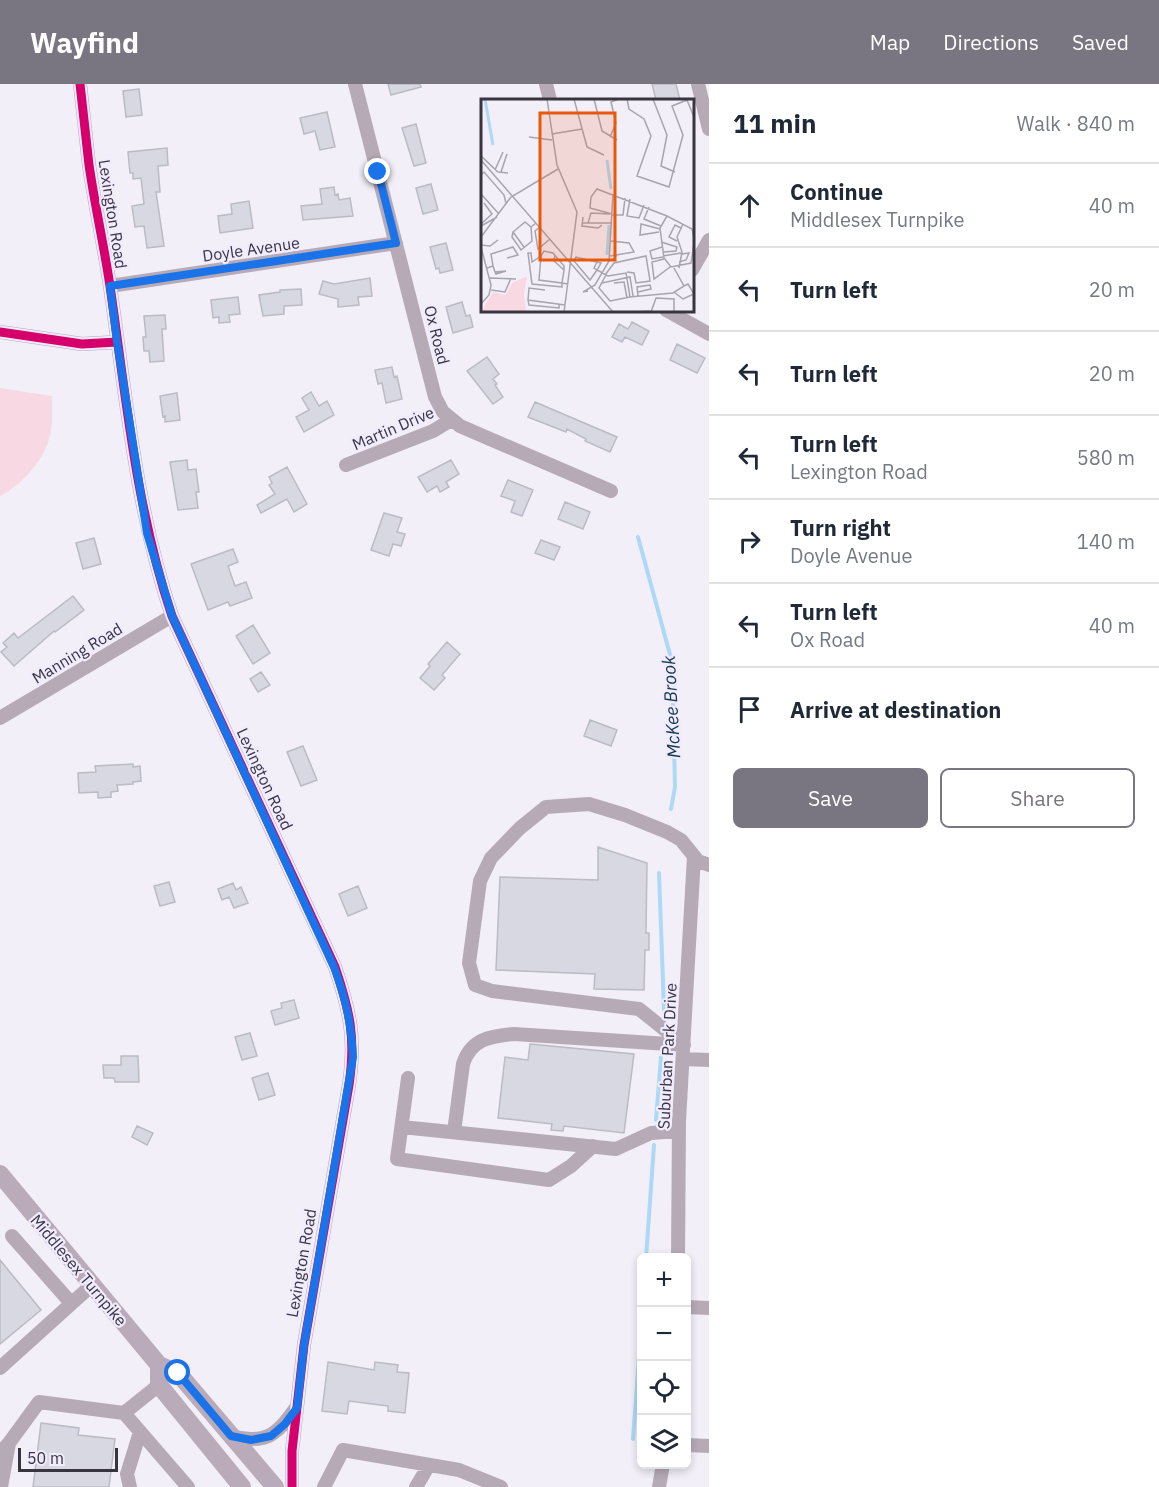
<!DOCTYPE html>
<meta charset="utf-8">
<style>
body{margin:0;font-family:"IBM Plex Sans",sans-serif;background:#f2f2f3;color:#1f2937}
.controls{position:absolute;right:18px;bottom:18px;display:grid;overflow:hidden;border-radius:9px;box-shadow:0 3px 9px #0003}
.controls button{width:54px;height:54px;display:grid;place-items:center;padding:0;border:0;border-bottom:2px solid #e0e1e3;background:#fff;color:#1f2937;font:30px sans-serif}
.scale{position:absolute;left:18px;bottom:15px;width:100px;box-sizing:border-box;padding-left:6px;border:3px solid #383440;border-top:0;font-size:16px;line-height:21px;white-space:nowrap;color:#383440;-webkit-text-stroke:4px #f0ebfd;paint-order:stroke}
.stop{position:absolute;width:18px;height:18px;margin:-14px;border:4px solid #1a73e8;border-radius:50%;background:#fff}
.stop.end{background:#1a73e8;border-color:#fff;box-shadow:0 2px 6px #0008}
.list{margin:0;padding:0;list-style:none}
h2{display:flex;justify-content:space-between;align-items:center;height:78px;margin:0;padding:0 24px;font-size:26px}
h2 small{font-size:20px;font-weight:400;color:#747a83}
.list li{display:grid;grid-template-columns:39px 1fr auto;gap:18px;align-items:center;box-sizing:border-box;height:84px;padding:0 24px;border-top:2px solid #e0e1e3}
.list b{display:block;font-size:22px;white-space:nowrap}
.list p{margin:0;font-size:20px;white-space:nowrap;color:#747a83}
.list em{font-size:20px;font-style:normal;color:#747a83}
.actions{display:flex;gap:12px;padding:18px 24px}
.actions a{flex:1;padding:14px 0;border:2px solid #797581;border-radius:9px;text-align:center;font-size:21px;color:#797581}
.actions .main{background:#797581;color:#fff}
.icon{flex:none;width:33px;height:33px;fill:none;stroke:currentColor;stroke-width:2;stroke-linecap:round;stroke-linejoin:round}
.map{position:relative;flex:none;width:709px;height:1403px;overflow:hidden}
header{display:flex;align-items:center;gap:36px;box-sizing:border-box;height:84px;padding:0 30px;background:#797581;color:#fff}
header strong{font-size:28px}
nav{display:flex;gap:33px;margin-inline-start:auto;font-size:21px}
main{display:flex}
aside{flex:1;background:#fff}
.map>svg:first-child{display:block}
</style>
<header>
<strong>Wayfind</strong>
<nav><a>Map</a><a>Directions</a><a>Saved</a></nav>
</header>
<main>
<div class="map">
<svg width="709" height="1403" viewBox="0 0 709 1403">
<rect width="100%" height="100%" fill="#f2eff9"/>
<!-- green -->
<path fill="#f8d8e3" d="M0,304L52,312C52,325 53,339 50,351C46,374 21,402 0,412Z"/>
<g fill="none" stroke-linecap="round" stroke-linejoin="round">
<!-- stream -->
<path stroke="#add9f6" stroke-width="4" d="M638,453L672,578L675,703L671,725
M659,789L664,926
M656,1036L661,973
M646,1174L654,1061
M633,1355L642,1231"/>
</g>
<!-- building -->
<path fill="#d7d8e2" stroke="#babbc5" stroke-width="1.5" d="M388,0H420L421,3L391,11Z
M652,0H676L680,16H656Z
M139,5L142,31L126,33L123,7Z
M327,28L335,63L320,66L315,47L304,50L300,34Z
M416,40L426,79L414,82L402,44Z
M167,64L168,81L158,82L160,108H156L164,162L147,164L144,142L135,143L132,122L144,120L141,94L133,95V89H130L128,68Z
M431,100L438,126L423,130L416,104Z
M334,103L335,111L338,110L339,116L350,114L353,132L303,136L301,122L322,120L320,105Z
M249,117L253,144L220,149L218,132L232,130L231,120Z
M446,159L453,186L440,189L439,184L436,185L430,163Z
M370,194L372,212L358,213L359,221L338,223V215L319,210L323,197L334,200Z
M301,205L302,221L284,222V230L263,232L259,211L280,208V206Z
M238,213L240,230L229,231L230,238L219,239V233L213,234L211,216Z
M462,218L466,232L470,231L473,243L453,249L446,223Z
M165,231L166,245H162L164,277L150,278L149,267H144L143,253H146L144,232Z
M632,238L649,247L642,261L625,253L622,258L612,253L619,240L628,245Z
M677,260L705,274L697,289L670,276Z
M487,273L499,290L493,295L497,300L495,301L503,313L493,320L467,287Z
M392,283L394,293L397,292L402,315L386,319L382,299L378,300L375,286Z
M311,308L319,322L327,317L334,331L304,348L296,333L309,326L302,314Z
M177,309L180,336L165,338V332L163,333L160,312Z
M535,318L617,353L610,368L585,357L586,355L567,345L566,348L528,333Z
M187,376L188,386L196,385L199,408H196L198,424L178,426L170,378Z
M451,376L459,390L446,398L449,403L440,408L437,402L427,408L418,393Z
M287,383L307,420L294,428L287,415L261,429L257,421L275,410L269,401L272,399L269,393Z
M508,396L533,406L522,432L511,428L515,417L501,412Z
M565,418L590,428L583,445L558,435Z
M384,429L402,434L397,448L405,450L401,462L393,460L389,472L371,466Z
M94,454L101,480L83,485L76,459Z
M541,456L560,463L554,476L535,469Z
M233,465L238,478L228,482L235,502L246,498L252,514L230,522L228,518L208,526L191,480Z
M73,512L84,526L55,548L54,547L14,582L1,568L7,563L3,559L14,549L18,554Z
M253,541L270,569L253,580L236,552Z
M447,558L460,570L442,591L445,594L434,606L420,594L430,582L428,580Z
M261,588L270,601L258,608L250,595Z
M590,636L617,646L611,662L584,652Z
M303,662L317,696L301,702L287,668Z
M133,680V683L140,682L141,697L133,698V700L117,701L118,707L111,708V713L98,714V708L79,709L78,689L96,688L95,682Z
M598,763L647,779L646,849H649V866H645L644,906L594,905L595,890L496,886L500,793L598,796Z
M169,798L175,818L160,822L154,802Z
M233,799L236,806L241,803L248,819L234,824L229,813L222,816L218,805Z
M358,802L367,824L348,832L339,810Z
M294,916L299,934L275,941L271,927L282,924L281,919Z
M250,949L257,972L242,976L235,953Z
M530,960L634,970L624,1049L564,1042L563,1047L551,1046L552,1040L498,1034L505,973L528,976Z
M121,972H138L139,998H115L114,994H104L103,981H121Z
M268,989L275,1011L259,1016L252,994Z
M137,1042L153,1049L147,1061L132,1053Z
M0,1176L41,1226L0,1260Z
M328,1278L374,1286L375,1278L398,1281L397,1288L409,1289L405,1329L388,1327V1322L349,1317L347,1330L322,1327Z
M41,1339L79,1344L78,1351L115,1355L109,1403H33Z"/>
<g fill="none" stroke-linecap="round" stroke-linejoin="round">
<!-- minor -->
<path stroke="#b7aab7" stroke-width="14" d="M80,0C83,27 86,54 89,81C95,122 104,162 110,202C126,313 136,425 172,532L335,883C350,927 356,954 349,1001L304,1261L292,1367V1403
M355,0L435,313L443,328L460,342L611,407
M546,0L550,16
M698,0L709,45
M692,186L709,156
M110,202L396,159
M666,226L709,250
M0,248L82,260L117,258
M346,381L433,347L451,336
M0,634L172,532
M684,961L639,925L492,907L475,901L469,879L480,797L491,774L520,744L546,723L589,720L625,731L667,748L681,756L698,777L709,781
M683,975L709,976
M408,994L397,1075L549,1096L571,1082L593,1062
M402,1043L616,1065L651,1049L679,1047
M454,1048L463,980C471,955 490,952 514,950L684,961
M12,1152L71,1219
M678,1174L679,1037L694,772
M686,1223L709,1224
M0,1284L92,1201
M124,1329L159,1301
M231,1352C264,1360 276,1353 295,1325
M9,1359L39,1318L124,1329L188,1403
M686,1361L709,1362
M0,1369L9,1359L1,1403
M130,1403L127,1390L140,1348
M324,1403L343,1366L459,1386L501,1403
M416,1403L429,1381
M659,1403L663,1380"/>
<!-- major -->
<path stroke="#b9abb9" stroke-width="18" d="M0,1090L159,1281L178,1289L275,1403
M159,1281V1301L242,1403"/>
<defs>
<path id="cycleway" d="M80,0C83,27 86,54 89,81C95,122 104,162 110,202C126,313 136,425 172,532L335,883C350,927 356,954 349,1001L304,1261L292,1367V1403
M0,248L82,260L117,258"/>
</defs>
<!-- cycleway casing -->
<use href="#cycleway" stroke="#f0ebfd" stroke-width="13"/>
<!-- cycleway -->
<use href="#cycleway" stroke="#d6006c" stroke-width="9"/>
</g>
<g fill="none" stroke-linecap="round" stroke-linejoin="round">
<!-- route -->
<path stroke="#1a73e8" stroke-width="8" d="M178,1289L231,1352L251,1356L271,1352L285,1340L297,1324L304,1261L353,973C351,938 346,916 334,883L172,532L147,449L117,258L110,202L396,159L378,88"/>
</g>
<g text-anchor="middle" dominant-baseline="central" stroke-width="4.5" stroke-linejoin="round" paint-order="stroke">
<!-- street labels -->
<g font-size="16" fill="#383440" stroke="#f0ebfd">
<text transform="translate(113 130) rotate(81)">Lexington Road</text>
<text transform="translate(251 165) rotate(-8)">Doyle Avenue</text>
<text transform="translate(437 251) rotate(76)">Ox Road</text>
<text transform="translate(393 344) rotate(-23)">Martin Drive</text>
<text transform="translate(77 569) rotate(-31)">Manning Road</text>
<text transform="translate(265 695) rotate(65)">Lexington Road</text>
<text transform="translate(667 972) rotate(-87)">Suburban Park Drive</text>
<text transform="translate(301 1179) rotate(-80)">Lexington Road</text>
<text transform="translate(79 1186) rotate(50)">Middlesex Turnpike</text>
</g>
<!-- water labels -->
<g font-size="18" font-style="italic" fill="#13374b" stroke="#f0ebfd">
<text transform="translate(671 623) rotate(-93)">McKee Brook</text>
</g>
</g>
<!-- overview -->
<g transform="translate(481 15)">
<rect width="213" height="213" fill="#f2eff9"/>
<path d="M46,177L43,196L45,211L51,213H0L12,193L25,196L31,184Z" fill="#f8d8e3"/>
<path fill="none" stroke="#add9f6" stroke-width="3" d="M4,0L12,46M126,61L130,90M126,156L128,126"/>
<path fill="none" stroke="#a8a4af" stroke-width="1.5" d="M66,0L76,66L96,113L83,213M93,0L106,48L123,56M113,0L121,32L136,41M146,0L148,10L163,20L170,37L156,77L188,88L202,36L191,7L206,1M172,0L186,36L180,67L194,73M206,1L213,18M71,35L101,30M48,38L71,41M129,38L135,24L130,3L138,0M0,57L17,73L27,74M0,61L132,213M14,71L22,53M20,73L26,55M0,76L3,73L23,96L25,104M0,95L18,115M149,100L146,117L158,119L163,106M168,108L163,120L180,127M131,115L109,109L110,98L116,90L186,117M131,116H142L144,99M102,118L101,127L117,129L121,126M101,124H130M107,124L110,114L129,115M0,125L11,115L3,104M0,127L16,118M59,128L54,132L57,150L69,140M32,133L31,138L40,151L51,142L50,128L55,124M178,133L159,136L160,125L179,130M0,138L30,98L77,70M213,139L211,130L186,117L179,129L183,159L190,168L210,164L213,145M196,142L188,138L194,126L200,129M180,143L196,148L195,152L183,153M0,146L9,147L17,141M0,148L10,186L8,196L0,205M43,148L32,133L44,123L50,128M181,148L169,152L171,160L182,158M74,156L73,162L83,171M60,157L63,152L72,154L83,167V171L81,184V188L51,185L47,154H50L51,163L60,157L58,181L81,184L87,185M129,157L153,153L148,144L130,142M182,157L200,154M183,160L171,163L173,180L189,168M116,163L120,164L116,171L109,181L93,162L95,158L116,163L113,169L116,171L120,173L121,174L127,177L145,174L149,198L192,194L203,187L193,169M198,163L205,161L208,154L201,155M12,167L14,173L15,175L25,172L14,173M6,169L12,167L10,155L32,148L37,156L26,159M198,169L201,153L196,138L202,125M124,176L133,164L165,157L169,182L155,184L153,174L146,173M125,176L118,189L129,202L149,198M9,179L35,180M121,184L149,178L152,197M133,184L143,183L146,199M10,191L24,193L30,179M64,191L48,189L47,201L84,206M107,192L102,193L114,186L128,162L132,95M157,193L170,190L169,186L156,188L157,197M193,193L202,200L213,195L207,185L203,187M47,201L48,206L78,209V206M152,213L170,212M170,213L175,199L193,200V213"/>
<path fill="#e8590c" fill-opacity="0.15" stroke="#e8590c" stroke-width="3" d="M59,14H134V161H59Z"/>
<rect width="213" height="213" fill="none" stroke="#383440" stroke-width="3"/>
</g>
</svg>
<div class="controls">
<button>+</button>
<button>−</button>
<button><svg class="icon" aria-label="locate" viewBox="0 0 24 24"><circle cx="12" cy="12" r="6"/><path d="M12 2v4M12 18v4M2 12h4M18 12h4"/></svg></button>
<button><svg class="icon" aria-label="layers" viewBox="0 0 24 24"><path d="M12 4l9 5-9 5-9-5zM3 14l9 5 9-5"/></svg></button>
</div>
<div class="scale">50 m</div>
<div class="stop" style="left:178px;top:1289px"></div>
<div class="stop end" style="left:378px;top:88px"></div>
</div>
<aside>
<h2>11 min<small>Walk · 840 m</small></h2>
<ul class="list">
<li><svg class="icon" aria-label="ahead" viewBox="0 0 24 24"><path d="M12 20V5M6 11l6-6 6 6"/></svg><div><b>Continue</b><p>Middlesex Turnpike</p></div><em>40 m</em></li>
<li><svg class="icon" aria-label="left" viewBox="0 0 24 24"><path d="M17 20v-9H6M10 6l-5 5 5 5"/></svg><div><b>Turn left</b></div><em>20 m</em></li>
<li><svg class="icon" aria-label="left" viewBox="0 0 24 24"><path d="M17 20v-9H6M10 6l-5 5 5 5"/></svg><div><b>Turn left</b></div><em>20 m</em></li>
<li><svg class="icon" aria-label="left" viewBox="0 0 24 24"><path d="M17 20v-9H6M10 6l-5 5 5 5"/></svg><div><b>Turn left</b><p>Lexington Road</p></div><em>580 m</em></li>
<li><svg class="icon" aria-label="right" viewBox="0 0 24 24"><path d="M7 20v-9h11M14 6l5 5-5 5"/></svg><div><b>Turn right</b><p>Doyle Avenue</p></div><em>140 m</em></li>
<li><svg class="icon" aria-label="left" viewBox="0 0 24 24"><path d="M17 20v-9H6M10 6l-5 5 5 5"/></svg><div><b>Turn left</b><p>Ox Road</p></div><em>40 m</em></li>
<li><svg class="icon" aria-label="arrive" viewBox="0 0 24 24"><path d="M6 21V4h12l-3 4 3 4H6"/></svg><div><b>Arrive at destination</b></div></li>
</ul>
<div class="actions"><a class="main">Save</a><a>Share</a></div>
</aside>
</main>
